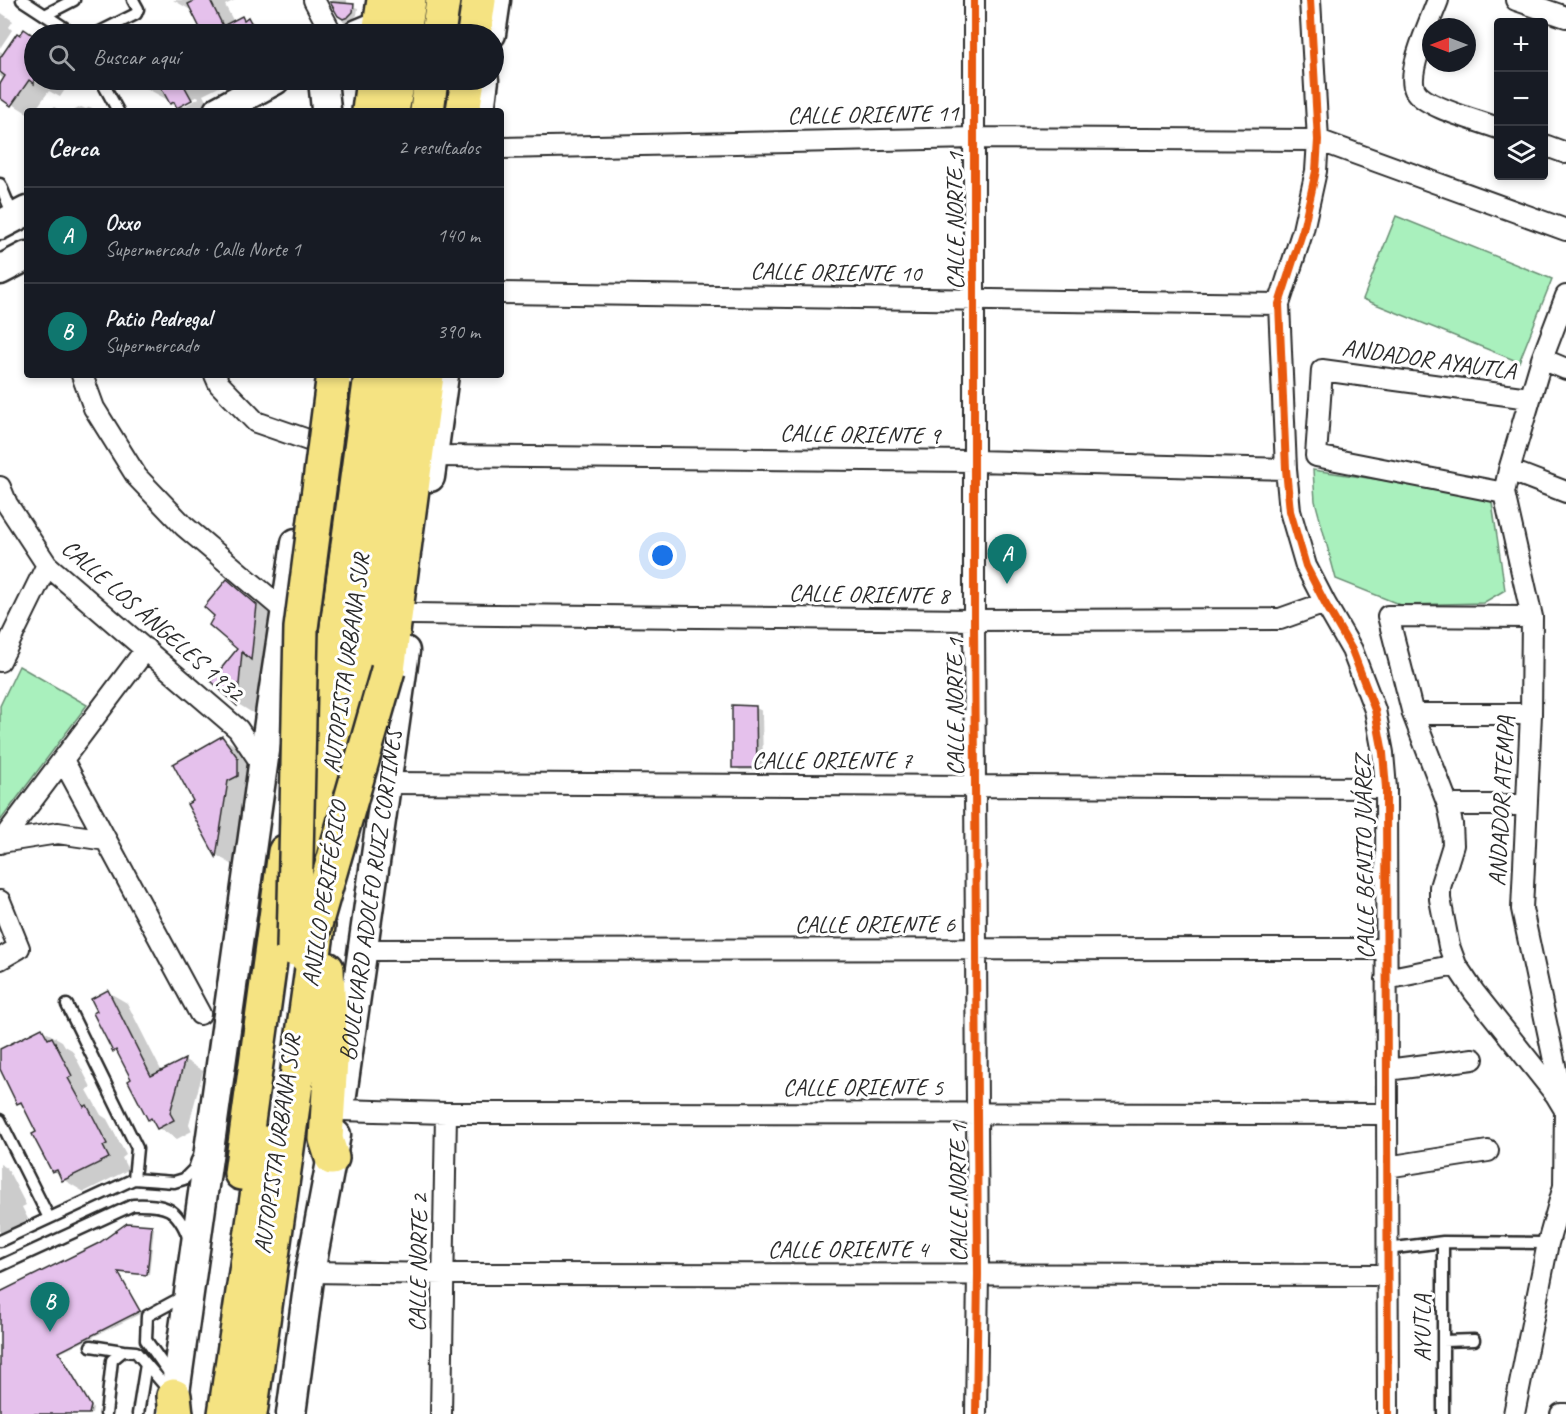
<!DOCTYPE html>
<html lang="es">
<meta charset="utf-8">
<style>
body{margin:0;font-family:Caveat,sans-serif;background:#242831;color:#f1f3f6}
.controls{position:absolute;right:18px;top:18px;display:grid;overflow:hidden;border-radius:6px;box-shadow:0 3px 9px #0003}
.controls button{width:54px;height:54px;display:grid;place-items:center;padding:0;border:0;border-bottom:2px solid #363941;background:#171b24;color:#f1f3f6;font:30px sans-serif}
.compass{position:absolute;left:1422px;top:18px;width:54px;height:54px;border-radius:50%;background:#171b24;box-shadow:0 3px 9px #0003;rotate:270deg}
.you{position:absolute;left:663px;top:556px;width:21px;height:21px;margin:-15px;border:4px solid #fff;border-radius:50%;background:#1a73e8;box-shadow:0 0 0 9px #1a73e833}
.badge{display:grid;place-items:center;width:39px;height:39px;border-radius:50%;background:#0f766e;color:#fff;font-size:20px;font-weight:700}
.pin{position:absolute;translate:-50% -50px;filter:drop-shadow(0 2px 3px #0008)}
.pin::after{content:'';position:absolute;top:32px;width:21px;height:18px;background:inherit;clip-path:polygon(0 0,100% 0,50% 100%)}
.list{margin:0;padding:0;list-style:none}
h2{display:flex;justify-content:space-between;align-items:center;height:78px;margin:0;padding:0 24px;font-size:26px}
h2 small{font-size:20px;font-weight:400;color:#9ea1a6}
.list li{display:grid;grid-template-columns:39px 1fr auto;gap:18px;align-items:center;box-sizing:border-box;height:96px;padding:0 24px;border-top:2px solid #363941}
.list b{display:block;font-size:22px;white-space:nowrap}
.list p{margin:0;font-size:20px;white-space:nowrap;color:#9ea1a6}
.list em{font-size:20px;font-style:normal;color:#9ea1a6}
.icon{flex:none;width:33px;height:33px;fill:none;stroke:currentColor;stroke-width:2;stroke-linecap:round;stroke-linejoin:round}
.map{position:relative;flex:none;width:1566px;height:1414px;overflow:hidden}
.search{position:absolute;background:#171b24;box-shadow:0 3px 9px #0003;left:24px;top:24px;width:480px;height:66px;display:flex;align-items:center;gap:15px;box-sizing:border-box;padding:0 21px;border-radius:33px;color:#9ea1a6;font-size:22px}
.panel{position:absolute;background:#171b24;box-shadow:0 3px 9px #0003;left:24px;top:108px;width:480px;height:270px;border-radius:6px}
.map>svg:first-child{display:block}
</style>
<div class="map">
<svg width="1566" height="1414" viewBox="0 0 1566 1414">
<rect width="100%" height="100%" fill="#fff"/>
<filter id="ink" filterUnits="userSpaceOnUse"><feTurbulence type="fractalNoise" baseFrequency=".0167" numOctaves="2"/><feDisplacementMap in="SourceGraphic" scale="12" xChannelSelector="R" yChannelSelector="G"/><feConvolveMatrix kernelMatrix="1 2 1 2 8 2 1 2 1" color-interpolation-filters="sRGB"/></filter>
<g filter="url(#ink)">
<!-- park -->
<path fill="#a9f0bd" stroke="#6a8e74" stroke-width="1.5" d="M1396,216L1552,279L1519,362L1363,299Z
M1313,470L1491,496L1505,590L1483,603L1401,605L1336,579L1315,501Z
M19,666L87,705L0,821V706Z"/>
<!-- shadow -->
<path fill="#0003" fill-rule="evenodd" d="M173,0H235L225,5L234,22L242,18L248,19L268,31L270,34H205L191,8L189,9Z
M331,0H347V5L358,8L357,15L353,19L347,21V25L344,23Z
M0,12L13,21L9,27L12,30L0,48Z
M25,31L34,37V80H63L62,81L68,85L60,97L49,91L35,110L31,108L27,113L0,96V86L5,80L0,76V51L4,54Z
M142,80H233L203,95L211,111H185L171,103L169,98L166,99L146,88ZM198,96L199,98L183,107V103Z
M54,107L61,111H47Z
M81,107L86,109L90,107L97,111H73Z
M227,581L261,601L290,626L271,724L238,704L213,681L239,649Z
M756,708L762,711L763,770H740L734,767Z
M222,738L254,756L248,874L218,856L189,805L195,801Z
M108,992L127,1003L162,1072L185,1060L203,1071L189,1124L192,1131L177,1139L158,1128L156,1123L149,1119L133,1080L120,1054L114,1051L99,1012Z
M42,1030L62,1041L65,1046L72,1050L91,1087L87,1090L101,1115L107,1119L126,1155L122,1158L128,1170L84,1192L64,1180L61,1175L54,1171L38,1132L25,1106L19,1103L0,1056V1051Z
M0,1164L7,1168L26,1205L22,1207L28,1219L0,1236Z
M151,1227L154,1228L149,1275L119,1272L142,1313L60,1353L93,1409L92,1414H0V1294Z"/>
<!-- building -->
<path fill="#e5c1ec" stroke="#2b2b2b" stroke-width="1.5" d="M196,0H210L223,26L242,16L244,20L248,17L257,34H203L188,4Z
M330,2L354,4L353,12L348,17L343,19L338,16Z
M24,29L34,36V84L29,80L11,106L0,98V84L5,76L0,72V58L17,33L20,35Z
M157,80H181L192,100L177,108L174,102L170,104Z
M227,579L257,605L251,660L242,652L237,706L211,681L237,649L209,625L214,616L204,607Z
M732,705L756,706L757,768H732Z
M222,736L238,758V776L228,781L216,857L187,804L193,801L173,764Z
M108,990L151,1076L185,1059L170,1113L174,1120L157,1129L151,1118L148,1120L128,1081L131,1079L116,1050L113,1052L93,1013L97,1011L91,999Z
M42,1028L48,1039L52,1037L72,1076L68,1078L84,1107L87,1105L107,1144L103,1146L109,1158L62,1181L57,1170L52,1172L32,1134L36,1132L21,1102L17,1104L0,1069V1049Z
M127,1223L152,1225L147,1275L118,1272L140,1311L59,1352L91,1406L89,1414H0V1292L99,1243Z"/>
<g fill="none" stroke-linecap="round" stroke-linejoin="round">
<defs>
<path id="lane" d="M22,0L74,34
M45,15L74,0
M96,34L136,14L138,9L133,0
M101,80L118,111
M0,184L14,218
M67,1005L137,1148L134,1179
M0,1120L49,1218
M0,1241L134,1179L174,1182L184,1179L194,1169L197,1160
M1443,1242V1414
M1387,1249L1443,1242L1548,1243
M0,1266L133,1205C166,1204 177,1207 189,1239
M1443,1341L1474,1340
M91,1346L123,1351
M172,1377L146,1340L147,1316L186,1295
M106,1414L112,1360L123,1351L136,1352L170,1392
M138,1414L146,1364"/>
<path id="street" d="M314,0L332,34
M974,0V620L978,1274L976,1414
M1310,0L1318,140L1316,171L1303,230L1279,304L1286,469L1290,511L1306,566L1325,603L1352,650L1375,710L1383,753L1386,788L1388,1414
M1438,0C1431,19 1406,72 1415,90C1423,107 1480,121 1498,128
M1516,0L1566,17
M1544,145L1566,153
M501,148L974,138L1318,140L1566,230
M501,293L1279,304
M1542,359L1566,369
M82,375L94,408L137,477L184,526L286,612
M215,375L219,384L256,422L311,441
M433,456L974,461L1286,469
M1509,470L1566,492
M0,487L7,504L47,565L238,729L263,766
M1504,493L1316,456L1322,370L1529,398
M411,614L974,620L1280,619L1325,603
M0,661L47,565
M1413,714H1531
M63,760L200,1014
M386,783L1386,788
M1448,805H1526
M1,842L58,833L106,840
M0,843L146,649
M0,901L19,948L0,959
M363,950L1387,949
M1386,979L1456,965
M1387,1070L1473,1059
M1562,1098L1522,909L1531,714L1532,617L1504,493L1509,470L1542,359L1566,296
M340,1110L446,1113L1387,1114
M1387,1167L1488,1151
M310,1272L444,1274L1387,1275
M441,1414L446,1113
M1514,1414L1548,1243L1564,1186L1565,1110L1556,1095L1474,992L1456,965L1449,946L1440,899V887L1453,845L1452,824L1448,805L1413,714L1388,616L1532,617
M1561,1414H1566"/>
<g id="secondary">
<path d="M358,34L370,29"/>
<path d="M491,34L496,0"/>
<path d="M323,80L326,109"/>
<path d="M218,111L275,80"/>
<path d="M480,111L484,80"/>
<path d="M0,225L27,211"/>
<path d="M0,270L27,256"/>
<path d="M430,477L444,375"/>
<path id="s1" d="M342,1095L405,651"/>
<path d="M172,1414L271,708L296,543"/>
<path d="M291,1414L310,1272L336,1135"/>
</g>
<path id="highway" d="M379,34L384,0
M404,34L409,0
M438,34L443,0
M474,34L479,0
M369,111L373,80
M392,111L398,80
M427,111L431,80
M463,111L468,80
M388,670L427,375
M313,804L371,375
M337,806L383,522L403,375
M314,890L330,780
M327,969L331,1060L326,1139L332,1158
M241,1173L285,852
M174,1396L176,1414
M225,1414L265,1143
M250,1414L318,926"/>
</defs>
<!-- lane casing -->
<use href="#lane" stroke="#2b2b2b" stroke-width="15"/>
<!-- street casing -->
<use href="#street" stroke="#2b2b2b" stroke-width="24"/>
<!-- secondary casing -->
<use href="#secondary" stroke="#2b2b2b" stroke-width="33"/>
<!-- highway casing -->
<use href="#highway" stroke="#2b2b2b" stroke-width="38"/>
<!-- lane -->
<use href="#lane" stroke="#fff" stroke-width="10"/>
<!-- street -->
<use href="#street" stroke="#fff" stroke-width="20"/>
<!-- secondary -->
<use href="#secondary" stroke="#fff" stroke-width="28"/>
<!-- highway -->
<use href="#highway" stroke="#f5e382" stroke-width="33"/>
<defs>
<path id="highway-bridge" d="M294,949L301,628L333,381
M306,956L388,670"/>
</defs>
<!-- highway-bridge casing -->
<use href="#highway-bridge" stroke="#2b2b2b" stroke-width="38" stroke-linecap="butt"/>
<!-- highway-bridge -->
<use href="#highway-bridge" stroke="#f5e382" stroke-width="33"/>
<defs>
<path id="cycleway" d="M974,0V620L978,1274L976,1414
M1310,0L1318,140L1316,171L1303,230L1279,304L1286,469L1290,511L1306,566L1325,603L1352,650L1375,710L1383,753L1386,788L1388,1414"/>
</defs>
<!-- cycleway casing -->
<use href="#cycleway" stroke="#fff" stroke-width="11"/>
<!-- cycleway -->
<use href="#cycleway" stroke="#e8590c" stroke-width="8"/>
</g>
</g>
<g text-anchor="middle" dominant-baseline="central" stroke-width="6" stroke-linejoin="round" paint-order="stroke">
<!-- street labels -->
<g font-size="24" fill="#2b2b2b" stroke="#fff">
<text transform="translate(873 114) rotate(-1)">CALLE ORIENTE 11</text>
<text transform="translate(955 221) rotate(-90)">CALLE NORTE 1</text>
<text transform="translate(836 272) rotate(1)">CALLE ORIENTE 10</text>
<text transform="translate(1429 359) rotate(8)">ANDADOR AYAUTLA</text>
<text transform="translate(860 434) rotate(1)">CALLE ORIENTE 9</text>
<text transform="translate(869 594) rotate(1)">CALLE ORIENTE 8</text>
<text transform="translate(153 620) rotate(41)">CALLE LOS ÁNGELES 1932</text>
<text transform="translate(346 663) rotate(-82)">AUTOPISTA URBANA SUR</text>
<text transform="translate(955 707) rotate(-90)">CALLE NORTE 1</text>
<text x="832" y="760">CALLE ORIENTE 7</text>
<text transform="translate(1501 801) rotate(-87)">ANDADOR ATEMPA</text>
<text transform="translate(1364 857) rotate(-91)">CALLE BENITO JUÁREZ</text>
<text transform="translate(324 894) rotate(-81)">ANILLO PERIFÉRICO</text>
<text stroke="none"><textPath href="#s1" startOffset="202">BOULEVARD ADOLFO RUIZ CORTINES</textPath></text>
<text x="875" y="924">CALLE ORIENTE 6</text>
<text x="863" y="1087">CALLE ORIENTE 5</text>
<text transform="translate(277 1144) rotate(-82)">AUTOPISTA URBANA SUR</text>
<text transform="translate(958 1193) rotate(-90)">CALLE NORTE 1</text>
<text x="848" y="1249">CALLE ORIENTE 4</text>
<text transform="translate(418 1263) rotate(-89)">CALLE NORTE 2</text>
<text transform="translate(1422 1328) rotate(-90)">AYUTLA</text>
</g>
</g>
</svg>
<div class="controls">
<button>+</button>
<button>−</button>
<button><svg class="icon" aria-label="layers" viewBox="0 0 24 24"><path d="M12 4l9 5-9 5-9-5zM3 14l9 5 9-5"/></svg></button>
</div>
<svg class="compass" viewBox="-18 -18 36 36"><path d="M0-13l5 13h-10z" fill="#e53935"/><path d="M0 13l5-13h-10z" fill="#9ea1a6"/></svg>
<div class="you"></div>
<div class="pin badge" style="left:1007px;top:584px">A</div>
<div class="pin badge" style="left:50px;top:1332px">B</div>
<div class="search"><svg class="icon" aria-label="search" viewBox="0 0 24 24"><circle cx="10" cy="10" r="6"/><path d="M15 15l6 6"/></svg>Buscar aquí</div>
<section class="panel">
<h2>Cerca<small>2 resultados</small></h2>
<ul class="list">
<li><span class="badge">A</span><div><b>Oxxo</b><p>Supermercado · Calle Norte 1</p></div><em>140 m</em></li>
<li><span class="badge">B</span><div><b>Patio Pedregal</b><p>Supermercado</p></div><em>390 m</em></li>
</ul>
</section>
</div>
